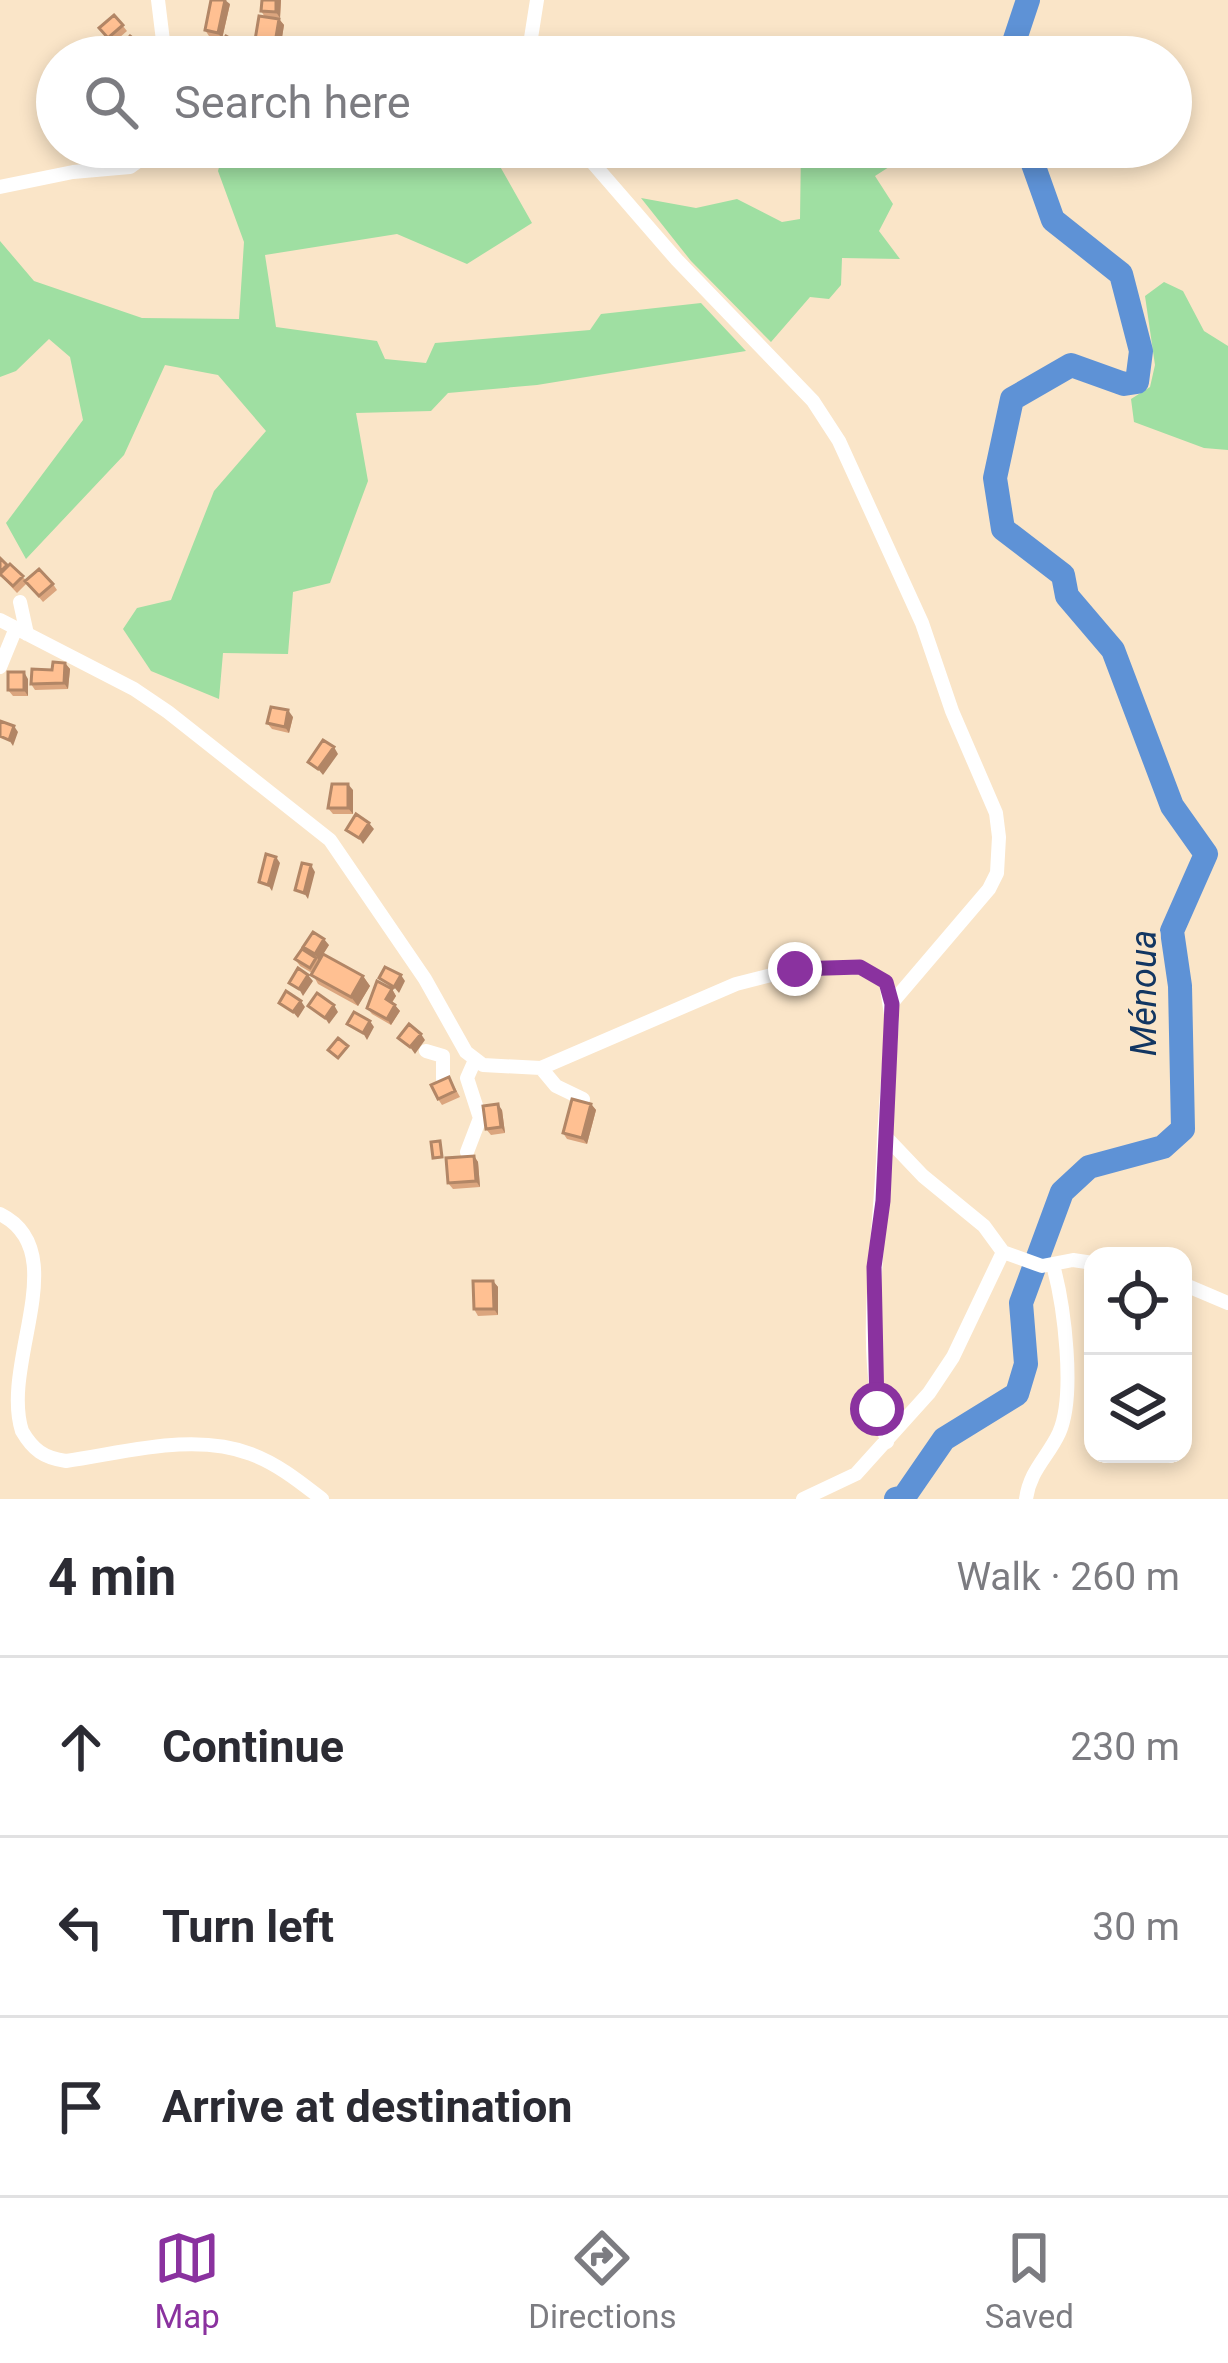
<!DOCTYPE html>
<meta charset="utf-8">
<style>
body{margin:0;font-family:Roboto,sans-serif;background:#f2f2f3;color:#2b2b33}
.controls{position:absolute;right:36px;bottom:36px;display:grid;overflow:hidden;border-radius:24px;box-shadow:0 6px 18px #0003}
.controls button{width:108px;height:108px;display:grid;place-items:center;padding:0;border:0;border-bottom:3px solid #e1e1e2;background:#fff;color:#2b2b33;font:60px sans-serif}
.stop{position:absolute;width:36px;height:36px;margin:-27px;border:9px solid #8a329f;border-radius:50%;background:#fff}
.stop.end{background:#8a329f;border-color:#fff;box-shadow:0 3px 12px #0008}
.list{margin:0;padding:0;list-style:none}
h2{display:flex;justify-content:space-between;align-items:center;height:156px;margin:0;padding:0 48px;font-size:51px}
h2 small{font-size:39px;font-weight:400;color:#7c7c81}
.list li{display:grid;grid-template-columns:78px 1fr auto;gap:36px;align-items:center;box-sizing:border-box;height:180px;padding:0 48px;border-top:3px solid #e1e1e2}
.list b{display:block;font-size:45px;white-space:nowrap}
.list em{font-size:39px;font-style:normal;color:#7c7c81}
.icon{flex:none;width:66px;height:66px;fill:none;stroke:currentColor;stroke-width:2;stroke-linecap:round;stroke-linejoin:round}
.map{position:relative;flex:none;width:1228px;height:1499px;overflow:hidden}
.search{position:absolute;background:#fff;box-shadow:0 6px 18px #0003;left:36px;right:36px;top:36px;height:132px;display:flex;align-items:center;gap:30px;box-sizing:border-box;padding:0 42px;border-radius:66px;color:#7c7c81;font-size:45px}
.sheet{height:696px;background:#fff}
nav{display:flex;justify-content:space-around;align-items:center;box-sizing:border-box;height:168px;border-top:3px solid #e1e1e2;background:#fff;font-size:33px;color:#7c7c81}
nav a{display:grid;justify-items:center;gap:6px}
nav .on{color:#8a329f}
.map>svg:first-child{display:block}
</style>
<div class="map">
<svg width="1228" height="1499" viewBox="0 0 1228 1499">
<rect width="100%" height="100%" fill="#fae5c8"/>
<!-- green -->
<path fill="#9fdfa2" d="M257,147H489L532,223L467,264L397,234L265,255L276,327L377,341L385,359L426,363L435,343L590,330L601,314L701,303L746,351L537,385L448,393L431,411L356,413L368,481L330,583L293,592L288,654L223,653L219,699L151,671L123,629L137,608L171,600L214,491L266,431L218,375L165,365L124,455L26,559L6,523L83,420L70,357L49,339L16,371L0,377V241L34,281L142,318L239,319L244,242L218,171L223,153Z
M801,147H899L903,158L875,176L893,204L879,231L900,259L842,258L841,285L829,299L810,297L771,342L691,261L641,198L696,208L737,199L782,222L800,219Z
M1164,282L1183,291L1204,331L1228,346V450L1204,448L1134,422L1131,399L1150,387L1155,365L1145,296Z"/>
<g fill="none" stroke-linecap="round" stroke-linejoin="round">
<!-- river -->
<path stroke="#5e92d6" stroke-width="24" d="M1009,57L1028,0
M896,1499L904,1497L944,1439L1017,1394L1026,1364L1021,1303L1062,1192L1089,1167L1163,1147L1183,1129L1180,986L1172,931L1206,854L1172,806L1113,650L1067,596L1063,575L1003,529L995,478L1012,399L1071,365L1124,384L1137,382L1141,351L1121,274L1053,220L1027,147"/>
<!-- minor -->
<path stroke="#fff" stroke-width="14" d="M158,0L165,57
M528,57L537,0
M579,147L677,260L813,401L839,441L922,623L952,711L996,813L999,837L997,873L989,889L891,1004
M0,187L73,172L130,167L158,147
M20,602L27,634
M0,620L134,689L168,712L330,840L425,979L466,1052L483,1065L541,1068L736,984L795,969L860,967L886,982L892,1021L884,1135L923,1176L984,1226L1003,1252L1042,1266L1073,1260L1093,1263
M0,667L16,628
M426,1051L443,1056V1079
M541,1068L556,1086L583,1099
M884,1135C882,1237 858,1343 887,1442
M467,1152L480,1118L467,1078L475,1060
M0,1214C75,1251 0,1363 22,1431C33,1450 44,1458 66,1461C124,1453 193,1432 251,1454C278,1464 300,1482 322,1499
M1183,1284L1228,1303
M803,1499L856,1474L929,1393L953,1357L1003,1252
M1026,1499C1030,1470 1048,1457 1059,1433C1076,1395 1064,1305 1053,1265"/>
</g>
<!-- wall -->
<path fill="#dba57e" d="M262,0H281L280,18L270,17L279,19L284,25L280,50L259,46L255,40L265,17L261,11Z
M230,4L222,39L209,36L205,30Z
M114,15L127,31L112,44L99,28Z
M0,558L26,580L53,584L57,590L43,602L27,583L17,593L1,576L0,577Z
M65,663L70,669L68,689L35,690L31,684Z
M28,679V696H13L8,690Z
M293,717L289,733L272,729L267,723Z
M353,790V814H333L328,808Z
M329,945L323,954L363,976L370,986L358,1006L318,984L312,973L300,966L295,959L306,952L303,947Z
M392,989L396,996L392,1003L400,1011L391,1025L372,1014L367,1008Z
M449,1077L460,1097L442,1105L438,1099Z
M591,1104L596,1110L587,1144L567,1139L563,1133Z
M502,1110L505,1133L491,1135L486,1129Z
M474,1156L478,1162L480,1187L453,1189L448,1183Z
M493,1281L498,1287V1315L478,1316L474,1309Z"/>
<!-- shaded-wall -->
<path fill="#b28666" d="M225,0L230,4L222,39L218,33Z
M276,0H281L280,18L276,12Z
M279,19L284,25L280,50L275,43Z
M240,44L245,51L241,57H234Z
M65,663L70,669L68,689L64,683Z
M24,672L28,679V696L24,690Z
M288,710L293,717L289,733L285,727Z
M14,726L18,732L13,746L9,740Z
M334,747L338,754L323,775L318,769Z
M348,784L353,790V814L348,808Z
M369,823L374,829L363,844L359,838Z
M276,857L280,863L272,891L268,885Z
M311,865L315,872L308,899L304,893Z
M324,939L329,945L319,961L315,954Z
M308,975L313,981L303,996L299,989Z
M401,975L405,981L399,993L394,987Z
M363,976L370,986L358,1006L351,997Z
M392,989L396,996L390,1005L386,999Z
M301,1001L305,1007L298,1018L293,1012Z
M334,1005L338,1012L329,1024L325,1018Z
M395,1005L400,1011L391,1025L387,1019Z
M370,1021L374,1027L367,1040L363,1033Z
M421,1034L425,1040L415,1054L410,1047Z
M498,1104L502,1110L505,1133L501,1127Z
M591,1104L596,1110L587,1144L582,1138Z
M474,1156L478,1162L480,1187L476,1181Z
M493,1281L498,1287V1315L494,1309Z"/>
<!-- building -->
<path fill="#ffc092" stroke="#b28666" stroke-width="3" d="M211,0H225L218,33L205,30Z
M262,0H276V12L261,11Z
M114,15L123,25L108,38L99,28Z
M259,16L279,19L275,43L255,40Z
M130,36L147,50L141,57H125L117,51Z
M226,36L240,44L233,56L219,47Z
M106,41L115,54L111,57H99L94,49Z
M249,44L267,52L265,57H243Z
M0,558L7,565L0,572Z
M10,564L23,576L13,586L0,574Z
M39,569L53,584L39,596L25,581Z
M53,662L65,663L64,683L31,684L32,669L52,670Z
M8,672H24V690H8Z
M271,707L288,710L285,727L267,723Z
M0,721L14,726L9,740L0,736Z
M323,740L334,747L318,769L308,762Z
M332,784H348V808H328Z
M356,814L369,823L359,838L346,830Z
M266,854L276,857L268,885L259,882Z
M302,863L311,865L304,893L295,890Z
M313,932L324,939L315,954L303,947Z
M302,949L316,958L310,968L295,959Z
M323,954L363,976L351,997L311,975Z
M385,967L401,975L394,987L379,978Z
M298,968L308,975L299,989L289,983Z
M377,981L392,989L386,999L395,1005L387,1019L367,1008Z
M286,991L301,1001L293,1012L279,1003Z
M317,993L334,1005L325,1018L308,1006Z
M354,1012L370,1021L363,1033L347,1024Z
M409,1024L421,1034L410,1047L398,1038Z
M338,1038L348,1046L338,1058L328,1050Z
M449,1077L455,1091L438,1099L431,1085Z
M572,1099L591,1104L582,1138L563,1133Z
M498,1104L501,1127L486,1129L483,1106Z
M440,1141L442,1157L433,1158L431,1142Z
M474,1156L476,1181L448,1183L446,1158Z
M473,1281H493L494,1309H474Z"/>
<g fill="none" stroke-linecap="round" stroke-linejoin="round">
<!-- route -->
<path stroke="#8a329f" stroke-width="15" d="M795,969L860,967L886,982L892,1004L883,1201L874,1267L877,1409"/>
</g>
<g text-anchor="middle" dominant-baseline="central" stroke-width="10" stroke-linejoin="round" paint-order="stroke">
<!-- water labels -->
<g font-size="36" font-style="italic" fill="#123662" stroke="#fae5c8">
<text transform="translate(1144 993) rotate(-90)">Ménoua</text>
</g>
</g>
</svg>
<div class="controls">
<button><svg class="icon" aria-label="locate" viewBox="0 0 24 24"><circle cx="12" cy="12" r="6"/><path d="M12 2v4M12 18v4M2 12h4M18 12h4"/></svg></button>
<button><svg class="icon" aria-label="layers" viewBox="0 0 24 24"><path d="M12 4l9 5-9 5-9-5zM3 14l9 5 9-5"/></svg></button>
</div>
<div class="stop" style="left:877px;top:1409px"></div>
<div class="stop end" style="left:795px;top:969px"></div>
<div class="search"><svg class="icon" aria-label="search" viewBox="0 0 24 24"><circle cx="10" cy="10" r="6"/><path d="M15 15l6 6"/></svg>Search here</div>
</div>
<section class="sheet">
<h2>4 min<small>Walk · 260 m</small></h2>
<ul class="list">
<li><svg class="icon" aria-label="ahead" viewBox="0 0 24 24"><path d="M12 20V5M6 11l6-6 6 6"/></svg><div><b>Continue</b></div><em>230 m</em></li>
<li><svg class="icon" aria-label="left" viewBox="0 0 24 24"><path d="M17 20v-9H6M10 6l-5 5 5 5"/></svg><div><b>Turn left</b></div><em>30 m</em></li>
<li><svg class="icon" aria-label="arrive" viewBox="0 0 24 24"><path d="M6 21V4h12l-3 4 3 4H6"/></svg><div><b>Arrive at destination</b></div></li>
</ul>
</section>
<nav>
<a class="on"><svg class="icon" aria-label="map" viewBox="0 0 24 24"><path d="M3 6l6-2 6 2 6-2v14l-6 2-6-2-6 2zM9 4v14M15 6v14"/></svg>Map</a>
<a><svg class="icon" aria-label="directions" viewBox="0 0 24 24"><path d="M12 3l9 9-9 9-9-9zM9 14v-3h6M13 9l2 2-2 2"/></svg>Directions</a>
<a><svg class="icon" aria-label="saved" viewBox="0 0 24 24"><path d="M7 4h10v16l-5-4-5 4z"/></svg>Saved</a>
</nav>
